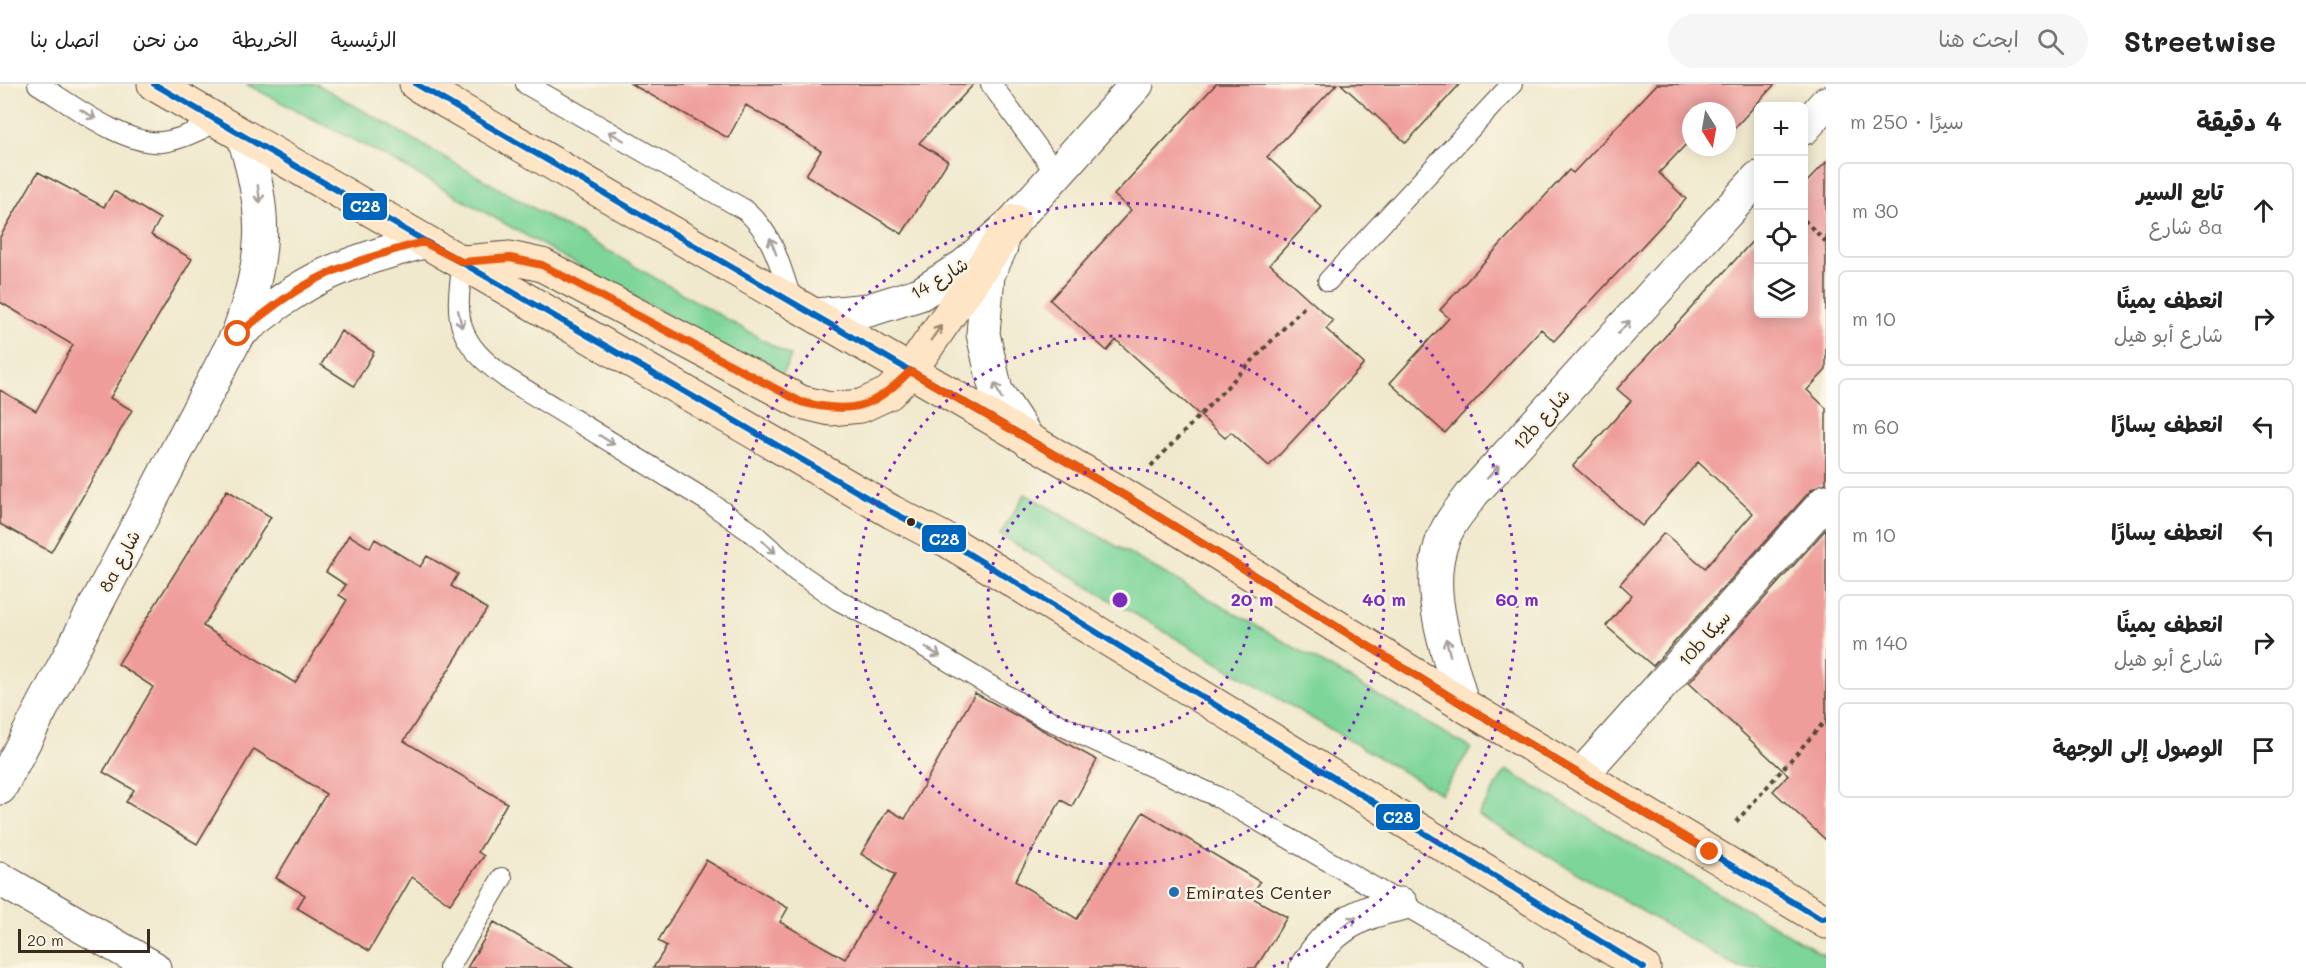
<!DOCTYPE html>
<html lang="ar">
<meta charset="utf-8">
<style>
body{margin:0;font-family:Mali,"Playpen Sans Arabic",sans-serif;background:#f6f6f6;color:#222;direction:rtl}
.controls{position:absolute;right:18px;top:18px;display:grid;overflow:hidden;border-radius:9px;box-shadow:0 3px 15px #0003}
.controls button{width:54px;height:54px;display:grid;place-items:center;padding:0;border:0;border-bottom:2px solid #e0e0e0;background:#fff;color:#222;font:30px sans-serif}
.compass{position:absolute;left:1682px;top:18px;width:54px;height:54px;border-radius:50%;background:#fff;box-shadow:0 3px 15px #0003;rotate:169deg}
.scale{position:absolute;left:18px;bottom:15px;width:132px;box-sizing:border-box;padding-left:6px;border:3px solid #3b2a1e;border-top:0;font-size:16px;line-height:21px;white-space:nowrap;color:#3b2a1e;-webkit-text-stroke:4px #fcf5e5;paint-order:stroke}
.stop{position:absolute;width:18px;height:18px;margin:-14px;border:4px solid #ea580c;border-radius:50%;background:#fff}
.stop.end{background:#ea580c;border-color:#fff;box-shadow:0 2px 6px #0008}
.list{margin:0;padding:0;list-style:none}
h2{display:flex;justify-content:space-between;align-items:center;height:78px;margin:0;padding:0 24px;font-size:26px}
h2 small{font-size:20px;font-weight:400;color:#767676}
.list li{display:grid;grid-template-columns:39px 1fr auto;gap:18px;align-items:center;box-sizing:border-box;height:96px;margin:0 12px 12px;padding:0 12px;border:2px solid #e0e0e0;border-radius:9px}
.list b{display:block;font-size:22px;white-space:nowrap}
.list p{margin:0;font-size:20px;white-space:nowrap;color:#767676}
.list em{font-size:20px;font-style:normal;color:#767676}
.icon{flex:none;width:33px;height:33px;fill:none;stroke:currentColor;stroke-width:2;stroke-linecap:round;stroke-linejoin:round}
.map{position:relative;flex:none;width:1826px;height:884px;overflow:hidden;direction:ltr}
header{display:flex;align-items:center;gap:36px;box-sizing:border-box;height:84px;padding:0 30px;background:#fff;border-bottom:2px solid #e0e0e0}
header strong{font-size:28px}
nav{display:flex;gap:33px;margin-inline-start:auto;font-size:21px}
.search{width:420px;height:54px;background:#f6f6f6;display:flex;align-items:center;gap:15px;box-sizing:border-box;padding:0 21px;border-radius:33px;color:#767676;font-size:22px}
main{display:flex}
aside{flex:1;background:#fff}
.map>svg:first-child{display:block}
</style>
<header>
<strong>Streetwise</strong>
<div class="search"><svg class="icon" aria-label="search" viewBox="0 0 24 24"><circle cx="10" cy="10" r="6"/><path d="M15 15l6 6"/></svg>ابحث هنا</div>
<nav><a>الرئيسية</a><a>الخريطة</a><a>من نحن</a><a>اتصل بنا</a></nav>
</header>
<main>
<aside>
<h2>4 دقيقة<small>سيرًا · 250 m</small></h2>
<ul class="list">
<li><svg class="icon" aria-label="ahead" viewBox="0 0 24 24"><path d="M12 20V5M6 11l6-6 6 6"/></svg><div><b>تابع السير</b><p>8a شارع</p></div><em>30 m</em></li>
<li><svg class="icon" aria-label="right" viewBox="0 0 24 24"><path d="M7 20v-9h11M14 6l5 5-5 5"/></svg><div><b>انعطف يمينًا</b><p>شارع أبو هيل</p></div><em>10 m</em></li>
<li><svg class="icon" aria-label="left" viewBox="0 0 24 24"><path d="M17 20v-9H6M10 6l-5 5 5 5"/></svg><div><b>انعطف يسارًا</b></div><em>60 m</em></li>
<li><svg class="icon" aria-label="left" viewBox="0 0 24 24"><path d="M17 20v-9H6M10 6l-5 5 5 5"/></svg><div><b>انعطف يسارًا</b></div><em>10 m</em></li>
<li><svg class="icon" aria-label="right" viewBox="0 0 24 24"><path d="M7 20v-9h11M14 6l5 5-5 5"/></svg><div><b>انعطف يمينًا</b><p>شارع أبو هيل</p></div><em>140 m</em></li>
<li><svg class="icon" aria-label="arrive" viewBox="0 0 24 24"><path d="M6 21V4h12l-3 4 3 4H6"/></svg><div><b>الوصول إلى الوجهة</b></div></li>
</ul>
</aside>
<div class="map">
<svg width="1826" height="884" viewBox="0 0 1826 884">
<rect width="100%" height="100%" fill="#fcf5e5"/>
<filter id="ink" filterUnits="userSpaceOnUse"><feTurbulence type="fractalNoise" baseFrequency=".0167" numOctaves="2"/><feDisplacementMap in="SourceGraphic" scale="12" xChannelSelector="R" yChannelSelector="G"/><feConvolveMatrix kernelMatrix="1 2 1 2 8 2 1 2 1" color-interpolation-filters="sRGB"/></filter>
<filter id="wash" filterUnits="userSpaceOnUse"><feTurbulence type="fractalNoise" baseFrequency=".008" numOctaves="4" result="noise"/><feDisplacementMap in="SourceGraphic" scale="24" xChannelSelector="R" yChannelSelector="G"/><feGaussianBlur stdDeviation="1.35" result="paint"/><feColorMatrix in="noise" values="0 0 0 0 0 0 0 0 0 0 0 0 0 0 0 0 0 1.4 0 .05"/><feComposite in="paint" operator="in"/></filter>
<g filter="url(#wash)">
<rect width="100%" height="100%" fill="#f0e9ce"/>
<!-- green -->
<path fill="#7dd59a" stroke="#5c805c" stroke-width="1.5" d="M246,0H317L791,272L780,295L394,77Z
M1025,410L1471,664L1441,710L1000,451Z
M1506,686L1826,872V884H1739L1478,731Z"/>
<g id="blocks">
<!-- building -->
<path fill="#ef9d9b" d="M631,0H974L919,59L948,77L902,150L806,91L821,67L746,21L728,54Z
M1216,0H1337L1267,73L1322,123L1270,180L1333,237L1326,245L1364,280L1269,382L1231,348L1225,354L1116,256L1107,267L1050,216L1131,126L1114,111Z
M1341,0H1460L1406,59Z
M1657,0H1775L1730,49L1727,46V27H1691V55L1659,89L1686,115L1554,257L1541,245L1445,349L1390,299L1449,234L1440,226L1569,86L1573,89Z
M1826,78V286L1807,306L1826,324V399L1812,405L1653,582L1606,542L1632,511L1620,500L1664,449L1705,484L1753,429L1698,378L1642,442L1573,382L1631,317L1617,305L1758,151V230H1803V102Z
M38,88L104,123L114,107L160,135L151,151L192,175L110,314L132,326L51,468L0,440V306L36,327L73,261L0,218V153Z
M341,247L374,268L354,302L321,281Z
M227,406L271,433L203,542L295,599L347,516L339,511L346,501L326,488L349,451L370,464L375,455L420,483L427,472L458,490L451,502L487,525L404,657L507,719L478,768L484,772L450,820L412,793L369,867L297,824L305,811L276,794L326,710L254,665L197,760L126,718L134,706L103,688L153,603L118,580Z
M1826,445V756L1773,707L1788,691L1689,599Z
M975,609L1097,676L1072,722L1061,716L1015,797L1077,835L1143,728L1260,798L1251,813L1287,833L1256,884H653L667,862L658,857L706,776L788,824L780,838L845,875L895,791L861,770L888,725L905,735Z
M494,838L573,884H467Z"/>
</g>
</g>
<g filter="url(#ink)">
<use href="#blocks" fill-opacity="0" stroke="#564738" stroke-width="1.5"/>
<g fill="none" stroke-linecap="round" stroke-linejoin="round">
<defs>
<path id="service" d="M38,0C69,19 125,62 162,58C181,56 201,45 218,37
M526,0L745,126C774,150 780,183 792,217
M991,0L1056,89
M463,178C454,237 456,257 506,294L709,418L755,451L797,488L838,516L908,553L1043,633L1216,712L1513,884
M1328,197L1512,0
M449,884L502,794"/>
<path id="minor" d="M1804,44L1826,19
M1001,163L988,191L983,250L996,307L1029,357
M816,231L869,226L920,210L965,181L1014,137L1137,0
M238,250C266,228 294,205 327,190C358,176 390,167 423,158
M1462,620C1448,563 1417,494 1451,439C1457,429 1466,419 1473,409L1758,94
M1582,690L1826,417
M0,704L238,250C266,174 268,131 244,54
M0,795L154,884
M1306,884C1329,844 1358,828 1401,820"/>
<path id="secondary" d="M154,0L892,428L948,457L1644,884
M416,0L1124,411L1462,620L1826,838
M463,178L510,174L542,181L801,318L830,325L861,322L889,309L910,287L1014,137"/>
</defs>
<!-- service casing -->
<use href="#service" stroke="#564738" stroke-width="22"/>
<!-- minor casing -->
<use href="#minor" stroke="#564738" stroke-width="35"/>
<!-- secondary casing -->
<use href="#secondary" stroke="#564738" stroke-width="35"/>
<!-- path -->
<path stroke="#564738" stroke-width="4" stroke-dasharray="4.5 4.5" stroke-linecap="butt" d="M1804,136L1826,158
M1151,382L1306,221
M1736,738L1826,636"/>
<!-- service -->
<use href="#service" stroke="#fff" stroke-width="20"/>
<!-- minor -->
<use href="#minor" stroke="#fff" stroke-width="33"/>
<!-- secondary -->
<use href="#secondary" stroke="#fde5c5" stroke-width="33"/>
<defs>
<path id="bus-1" d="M154,0L892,428L948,457L1644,884
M416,0L1124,411L1462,620L1821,835L1826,833"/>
</defs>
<!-- bus-1 casing -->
<use href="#bus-1" stroke="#fcf5e5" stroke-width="10"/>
<!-- bus-1 -->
<use href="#bus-1" stroke="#0065bd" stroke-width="6"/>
</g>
<!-- one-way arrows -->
<defs><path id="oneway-shaft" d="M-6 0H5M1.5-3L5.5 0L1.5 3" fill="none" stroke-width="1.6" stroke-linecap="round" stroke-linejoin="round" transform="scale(1.5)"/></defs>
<g stroke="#a79f9a">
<use href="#oneway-shaft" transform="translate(88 30) rotate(30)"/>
<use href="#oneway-shaft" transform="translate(616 52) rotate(-150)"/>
<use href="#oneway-shaft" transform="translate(259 110) rotate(82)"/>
<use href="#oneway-shaft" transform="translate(773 162) rotate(-111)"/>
<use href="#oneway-shaft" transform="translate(460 235) rotate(78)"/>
<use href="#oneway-shaft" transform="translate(1624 243) rotate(-48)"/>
<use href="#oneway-shaft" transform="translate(998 307) rotate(-114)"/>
<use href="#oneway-shaft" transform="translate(607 356) rotate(32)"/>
<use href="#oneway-shaft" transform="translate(1493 388) rotate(-48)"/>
<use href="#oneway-shaft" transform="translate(769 463) rotate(42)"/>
<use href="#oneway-shaft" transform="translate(1448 563) rotate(-104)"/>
<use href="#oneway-shaft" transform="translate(933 568) rotate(31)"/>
<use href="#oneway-shaft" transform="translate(1349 838) rotate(-33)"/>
</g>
<use stroke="#9c8872" href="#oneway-shaft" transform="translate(936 249) rotate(-55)"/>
</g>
<g fill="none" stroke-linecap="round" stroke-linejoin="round" filter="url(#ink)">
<!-- route -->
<path stroke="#ea580c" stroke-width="8" d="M238,250C266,228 294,205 327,190C358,176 390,167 423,158L462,178L510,174L542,181L801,318C852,331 874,324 910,287L1124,411L1462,620L1710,768"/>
</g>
<!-- distance rings -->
<g fill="none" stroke="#7b2cbf" stroke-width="3" stroke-dasharray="3 6">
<circle cx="1120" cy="516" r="132"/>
<circle cx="1120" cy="516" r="264"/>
<path d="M968 883A397 397 0 1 1 1272 883"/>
</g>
<!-- markers -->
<circle fill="#3b2a1e" stroke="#fcf5e5" stroke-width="2" cx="911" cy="438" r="5"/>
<circle fill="#1f6fb2" stroke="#fcf5e5" stroke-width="2" cx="1174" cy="808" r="6"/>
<g text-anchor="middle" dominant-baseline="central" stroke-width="5" stroke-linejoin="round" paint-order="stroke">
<!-- street labels -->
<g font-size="18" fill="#3b2a1e" stroke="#fcf5e5">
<text transform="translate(939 194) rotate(-31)">شارع 14</text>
<text transform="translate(1541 335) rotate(-48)">12b شارع</text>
<text transform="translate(119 477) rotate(-62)">8a شارع</text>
<text transform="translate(1704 554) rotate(-48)">10b سيكا</text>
</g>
<!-- poi labels -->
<g font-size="18" fill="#3b2a1e" stroke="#fcf5e5" text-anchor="start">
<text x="1186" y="808">Emirates Center</text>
</g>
</g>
<circle cx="1120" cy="516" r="9" fill="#7b2cbf" stroke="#fcf5e5" stroke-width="3"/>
<g font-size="18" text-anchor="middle" font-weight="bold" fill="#7b2cbf" stroke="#fcf5e5" stroke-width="5" stroke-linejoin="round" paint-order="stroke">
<text x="1252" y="522">20 m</text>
<text x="1384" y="522">40 m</text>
<text x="1517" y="522">60 m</text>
</g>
<g stroke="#fcf5e5" stroke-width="2">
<rect x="342" y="108" width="46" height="29" rx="6" fill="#0065bd"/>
<rect x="921" y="440" width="46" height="29" rx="6" fill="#0065bd"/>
<rect x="1375" y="719" width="46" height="28" rx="6" fill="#0065bd"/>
</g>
<g font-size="16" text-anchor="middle" font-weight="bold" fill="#fff">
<text x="365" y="128">C28</text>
<text x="944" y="461">C28</text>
<text x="1398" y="739">C28</text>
</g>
</svg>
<div class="controls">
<button>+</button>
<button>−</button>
<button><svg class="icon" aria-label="locate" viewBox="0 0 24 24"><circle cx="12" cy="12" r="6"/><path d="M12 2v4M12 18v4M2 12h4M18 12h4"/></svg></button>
<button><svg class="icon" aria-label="layers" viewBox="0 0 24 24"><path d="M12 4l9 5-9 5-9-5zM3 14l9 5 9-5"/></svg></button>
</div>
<svg class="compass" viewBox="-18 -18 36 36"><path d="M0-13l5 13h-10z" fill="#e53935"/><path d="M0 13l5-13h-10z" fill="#767676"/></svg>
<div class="scale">20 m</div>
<div class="stop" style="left:238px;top:250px"></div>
<div class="stop end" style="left:1710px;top:768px"></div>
</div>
</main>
